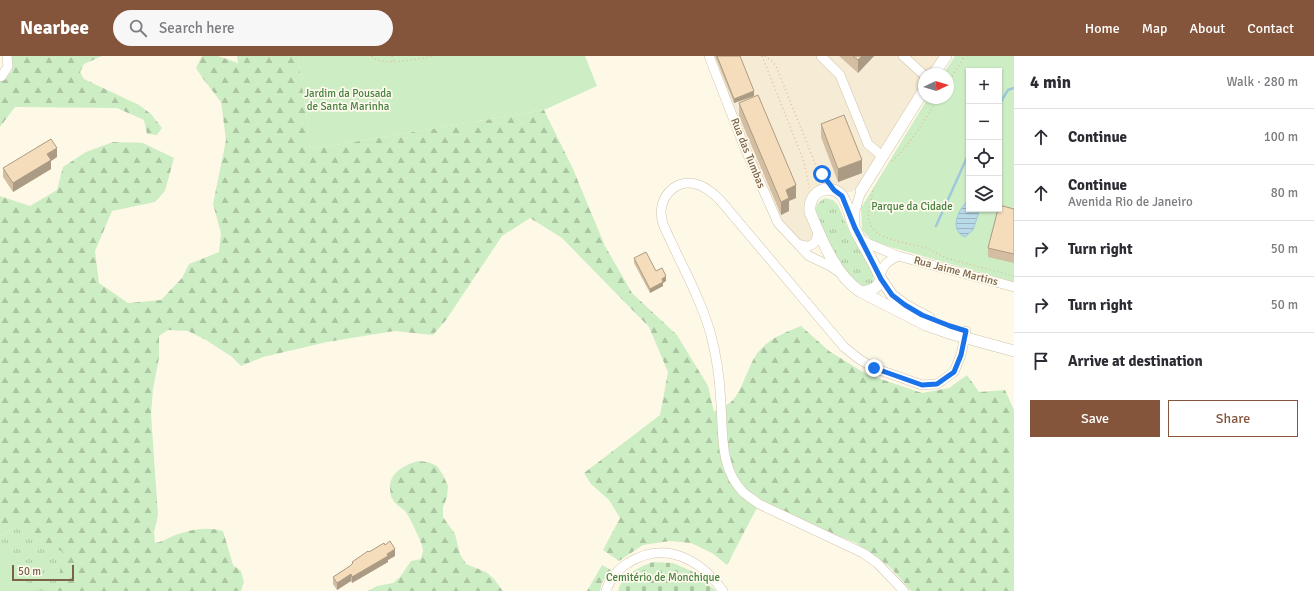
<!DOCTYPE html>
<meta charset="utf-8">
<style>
body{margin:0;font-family:Signika,sans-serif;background:#f7f7f7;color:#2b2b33}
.controls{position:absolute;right:12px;top:12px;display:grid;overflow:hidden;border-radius:0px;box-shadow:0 1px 3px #0004}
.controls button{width:36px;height:36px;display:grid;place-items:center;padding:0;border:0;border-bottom:1px solid #e1e1e2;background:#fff;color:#2b2b33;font:20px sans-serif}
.compass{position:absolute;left:918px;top:12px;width:36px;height:36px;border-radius:50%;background:#fff;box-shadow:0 1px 3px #0004;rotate:86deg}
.scale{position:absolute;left:12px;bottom:10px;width:62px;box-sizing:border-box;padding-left:4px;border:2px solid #7a6349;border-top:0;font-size:11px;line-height:14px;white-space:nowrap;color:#7a6349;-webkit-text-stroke:3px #fffbef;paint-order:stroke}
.stop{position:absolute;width:12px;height:12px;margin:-9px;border:3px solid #1a73e8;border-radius:50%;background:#fff}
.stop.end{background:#1a73e8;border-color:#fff;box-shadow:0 1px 4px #0008}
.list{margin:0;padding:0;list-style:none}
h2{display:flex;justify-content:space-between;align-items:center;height:52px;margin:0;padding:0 16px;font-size:17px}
h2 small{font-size:13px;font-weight:400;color:#7c7c81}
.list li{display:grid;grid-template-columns:26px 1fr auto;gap:12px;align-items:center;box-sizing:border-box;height:56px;padding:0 16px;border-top:1px solid #e1e1e2}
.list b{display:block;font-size:15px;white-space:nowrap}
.list p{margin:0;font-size:13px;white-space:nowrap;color:#7c7c81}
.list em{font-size:13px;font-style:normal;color:#7c7c81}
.actions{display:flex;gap:8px;padding:12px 16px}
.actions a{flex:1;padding:9px 0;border:1px solid #84543b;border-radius:0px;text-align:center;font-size:14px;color:#84543b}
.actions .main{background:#84543b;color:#fff}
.icon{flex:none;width:22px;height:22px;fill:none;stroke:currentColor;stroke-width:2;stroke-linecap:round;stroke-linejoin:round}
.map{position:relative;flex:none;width:1014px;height:535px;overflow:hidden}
header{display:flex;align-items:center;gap:24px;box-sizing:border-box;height:56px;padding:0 20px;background:#84543b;color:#fff}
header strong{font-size:19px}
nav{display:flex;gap:22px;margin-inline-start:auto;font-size:14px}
.search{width:280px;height:36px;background:#f7f7f7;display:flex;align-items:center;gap:10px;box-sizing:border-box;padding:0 14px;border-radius:22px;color:#7c7c81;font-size:15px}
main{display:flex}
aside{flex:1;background:#fff}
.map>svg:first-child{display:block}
</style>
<header>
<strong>Nearbee</strong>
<div class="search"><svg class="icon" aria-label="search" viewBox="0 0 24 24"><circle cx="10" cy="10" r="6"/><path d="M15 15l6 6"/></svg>Search here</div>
<nav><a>Home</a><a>Map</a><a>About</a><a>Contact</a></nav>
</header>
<main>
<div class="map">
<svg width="1014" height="535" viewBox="0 0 1014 535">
<defs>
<pattern id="grass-tufts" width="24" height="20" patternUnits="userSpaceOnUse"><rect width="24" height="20" fill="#cdedc4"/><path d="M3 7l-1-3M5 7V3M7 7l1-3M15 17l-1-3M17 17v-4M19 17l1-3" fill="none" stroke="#abc4a1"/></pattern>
<pattern id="forest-firs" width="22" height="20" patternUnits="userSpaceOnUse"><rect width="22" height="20" fill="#cdedc4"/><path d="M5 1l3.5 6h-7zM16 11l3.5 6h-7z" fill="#abc4a1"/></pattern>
<pattern id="cemetery-stones" width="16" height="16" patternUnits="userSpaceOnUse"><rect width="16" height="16" fill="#cdedc4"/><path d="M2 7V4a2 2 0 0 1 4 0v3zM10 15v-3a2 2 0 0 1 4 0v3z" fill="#abc4a1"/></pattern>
<pattern id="water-rules" width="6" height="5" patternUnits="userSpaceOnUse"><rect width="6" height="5" fill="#b9dae9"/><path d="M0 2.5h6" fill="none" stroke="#9bb4bf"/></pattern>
</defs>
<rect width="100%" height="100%" fill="#fef9e7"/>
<!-- residential -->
<path fill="#f6ecd5" d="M711,0H940L929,18H924V26L863,125L855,134L851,136L843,137L820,133L805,156L814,183L804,189L776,160Z"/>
<!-- grass -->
<path fill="url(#grass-tufts)" d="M826,142L833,144L838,149L850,177L874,219L872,228L866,232L855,230L831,192L815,156L817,148L823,143Z
M15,471L64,496L57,535H0V480Z"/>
<!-- forest -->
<path fill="url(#forest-firs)" d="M12,0H102L84,8L80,16L84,23L139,49L151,58L162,72L157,79L147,78L144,64L117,52L15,51L0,71V25L5,23L12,15Z
M202,0H218L238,7L237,0H298L311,93L544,54L573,113L605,190L632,237L677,279L708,330L714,356C719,352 728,349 732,345C743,334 748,308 759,295C770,282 786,276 801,270L829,295L866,318L922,337L949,332L967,319L979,336L1005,334L1014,354V535H911L890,511L856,487L759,448L727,509L712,497L691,487L670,485L643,489L619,505L603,494L620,462L609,444L591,428L584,417L660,359L668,316L649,271L562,182L530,162L502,180L446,264L433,279L394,275L327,286L263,301L241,310L232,301L206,284L188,275L168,274L159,280V302L153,333L151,358L158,459L154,476L155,487C161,486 167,483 173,480C188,474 206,470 223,475L233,509L241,515L244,526L241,535H57L63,496L15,471L0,480V140L30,150L57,134L63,111L86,96L113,86L143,87L174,102L165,135L155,146L112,155L95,195L99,227L128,247L161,244L182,222L189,208L219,196L221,177L213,148L226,84L221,46L204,24L196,12Z
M418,405L428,406L437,410L443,419L448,430L447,441L443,451V461L455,478L460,498L466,508L486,516L494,523L503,535H368L377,530L393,527L400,521L411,505L421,503C421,501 423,497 423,494C423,488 409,460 405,455C400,451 395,448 392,442C390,440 391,436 390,433C389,417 404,409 418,405Z
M602,509L611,514L602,527L600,535H587Z"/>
<!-- cemetery -->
<path fill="url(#cemetery-stones)" d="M653,506L673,507L696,517L716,535H618C622,519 638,511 653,506Z"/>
<!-- green -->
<path fill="#cdedc4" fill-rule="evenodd" d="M298,0H585L597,30L544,54L311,93Z
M955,0H1014V226L873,186L862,174L861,152L928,42H948V18H943ZM969,15H999V153H969Z
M2,486L32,535H0V487Z"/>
<!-- water -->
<path fill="url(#water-rules)" stroke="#9fc8dc" d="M969,144V153H980L973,174L965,181C948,174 959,151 969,144Z"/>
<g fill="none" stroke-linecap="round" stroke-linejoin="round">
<!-- stream -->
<path stroke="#9fc8dc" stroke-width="2.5" d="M999,49L1008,34L1014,32
M936,170L969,97"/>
<defs>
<path id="minor" d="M709,0L744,90L778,167L809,200L830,210L839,216
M821,0L840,19L868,88L882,100
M903,0L924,19
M0,21L2,20L8,10L7,0
M855,168V155L861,135
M862,185L898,200L1014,231
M798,188C812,193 817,188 818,174
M880,219C884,208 888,205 898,200
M606,535C609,524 619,512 628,507C665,484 700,503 723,535
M904,535L877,507L863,497L759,448C754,444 749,441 744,437C720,414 723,379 721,348C720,326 717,302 711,279C700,240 679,205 663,168C662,164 661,159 661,155C663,135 680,122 699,129C707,132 714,138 720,144L844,291L859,303L874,312L922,329L937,328L954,316L961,299L966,275"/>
<path id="tertiary" d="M934,18L946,0
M861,135L924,34
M881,223L892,239L905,249L929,262
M861,236C871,235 877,233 881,223C874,205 862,189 854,171C851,163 847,146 842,140C836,132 824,131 817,137C811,142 809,148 810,156C821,182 836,221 861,236L926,269L952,278L1014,295"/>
</defs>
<!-- minor casing -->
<use href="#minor" stroke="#d1c2ab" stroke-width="10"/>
<!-- tertiary casing -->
<use href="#tertiary" stroke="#d1c2ab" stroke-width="12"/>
<!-- path -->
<path stroke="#dbc09f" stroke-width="1.5" stroke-dasharray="1 3" stroke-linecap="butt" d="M372,0C381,12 421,2 434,0
M392,0L394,6
M762,0L803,103L806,115L809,132
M765,0L773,6L776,10L815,107L827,124
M948,27L965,0
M892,105C909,91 926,61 939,42
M873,135L868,160L871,170L878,178L893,184L927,192L946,202L1014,220"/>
<!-- minor -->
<use href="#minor" stroke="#fff" stroke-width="9"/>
<!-- tertiary -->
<use href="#tertiary" stroke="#fff" stroke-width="11"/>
</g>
<!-- wall -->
<path fill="#d3bea2" d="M715,0H740L754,40L734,47Z
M839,0H874L858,17Z
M739,47L796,142L789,145V155L781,159L739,60Z
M821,68L862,117L838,126L821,81Z
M57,101L51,105V113L13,136L3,121V112Z
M1014,153V207L988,201V192Z
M634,202L656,215L666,225L663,227V230L650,237L634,207Z
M369,496L395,500L388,504V506L352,527L351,525L337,534L333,528V521L350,510L352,508V506Z"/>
<!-- shaded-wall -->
<path fill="#ac9b84" d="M862,0H874L858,17V4Z
M754,35V40L734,47V43Z
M57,92V101L51,105V113L13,136V127L47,98Z
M862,104V117L838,126V113Z
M796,129V142L789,145V155L781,159V146L786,134Z
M666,220V225L663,227V230L650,237V233L662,223Z
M395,493V500L388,504V506L352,527V521Z
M351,518V525L337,534V527Z"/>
<!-- building -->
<path fill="#f5ddbc" stroke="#ac9b84" d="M717,0H740L754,35L734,43Z
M853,0H862L858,4Z
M758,39L796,129L786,134L789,142L781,146L739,47Z
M844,59L862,104L838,113L821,68Z
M51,83L57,92L47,98L51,104L13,127L3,112Z
M999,149L1014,153V198L988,192L998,153H999Z
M646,196L656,215L662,212L666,220L662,223L663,226L650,233L634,202Z
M390,485L395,493L387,498L388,500L352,521L351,518L337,527L333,521L350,510L353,507L352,506L368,495L369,496L384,487L385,489Z"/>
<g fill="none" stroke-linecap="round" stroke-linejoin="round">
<!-- route -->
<path stroke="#1a73e8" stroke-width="5" d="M822,118L834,134L842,140L855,172L881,223L892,239L905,249L922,259L950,270L966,275L961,299L954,316L937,328L922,329L874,312"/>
</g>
<g text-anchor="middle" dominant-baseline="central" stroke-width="3.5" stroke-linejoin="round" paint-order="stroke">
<!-- park labels -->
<g font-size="11" fill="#488140" stroke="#fffbef">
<text x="348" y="37">Jardim da Pousada<tspan x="348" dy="13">de Santa Marinha</tspan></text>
<text x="912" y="150">Parque da Cidade</text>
<text x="663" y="521">Cemitério de Monchique</text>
</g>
<!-- street labels -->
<g font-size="11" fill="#7a6349" stroke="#fffbef">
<text transform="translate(748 97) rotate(68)">Rua das Tumbas</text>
<text transform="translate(956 215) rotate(15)">Rua Jaime Martins</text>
</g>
</g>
</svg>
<div class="controls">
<button>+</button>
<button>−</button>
<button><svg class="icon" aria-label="locate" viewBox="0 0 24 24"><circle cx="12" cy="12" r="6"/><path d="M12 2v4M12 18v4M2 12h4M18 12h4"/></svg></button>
<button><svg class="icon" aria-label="layers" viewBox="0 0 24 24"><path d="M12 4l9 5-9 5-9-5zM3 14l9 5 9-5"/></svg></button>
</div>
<svg class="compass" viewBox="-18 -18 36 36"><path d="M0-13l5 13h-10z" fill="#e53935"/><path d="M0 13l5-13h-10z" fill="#7c7c81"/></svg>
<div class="scale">50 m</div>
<div class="stop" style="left:822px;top:118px"></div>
<div class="stop end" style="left:874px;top:312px"></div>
</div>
<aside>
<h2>4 min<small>Walk · 280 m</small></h2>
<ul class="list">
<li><svg class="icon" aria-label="ahead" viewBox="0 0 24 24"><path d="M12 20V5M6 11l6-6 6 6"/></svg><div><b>Continue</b></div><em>100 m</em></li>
<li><svg class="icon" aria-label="ahead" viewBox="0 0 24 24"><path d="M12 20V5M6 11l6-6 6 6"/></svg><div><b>Continue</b><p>Avenida Rio de Janeiro</p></div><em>80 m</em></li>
<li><svg class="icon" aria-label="right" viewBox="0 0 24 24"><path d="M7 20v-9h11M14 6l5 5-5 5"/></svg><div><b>Turn right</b></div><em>50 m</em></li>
<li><svg class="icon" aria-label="right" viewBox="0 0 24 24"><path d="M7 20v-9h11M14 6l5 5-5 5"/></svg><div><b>Turn right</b></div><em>50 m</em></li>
<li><svg class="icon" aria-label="arrive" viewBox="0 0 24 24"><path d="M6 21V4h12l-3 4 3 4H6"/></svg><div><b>Arrive at destination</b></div></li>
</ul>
<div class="actions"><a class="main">Save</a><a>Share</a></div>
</aside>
</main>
